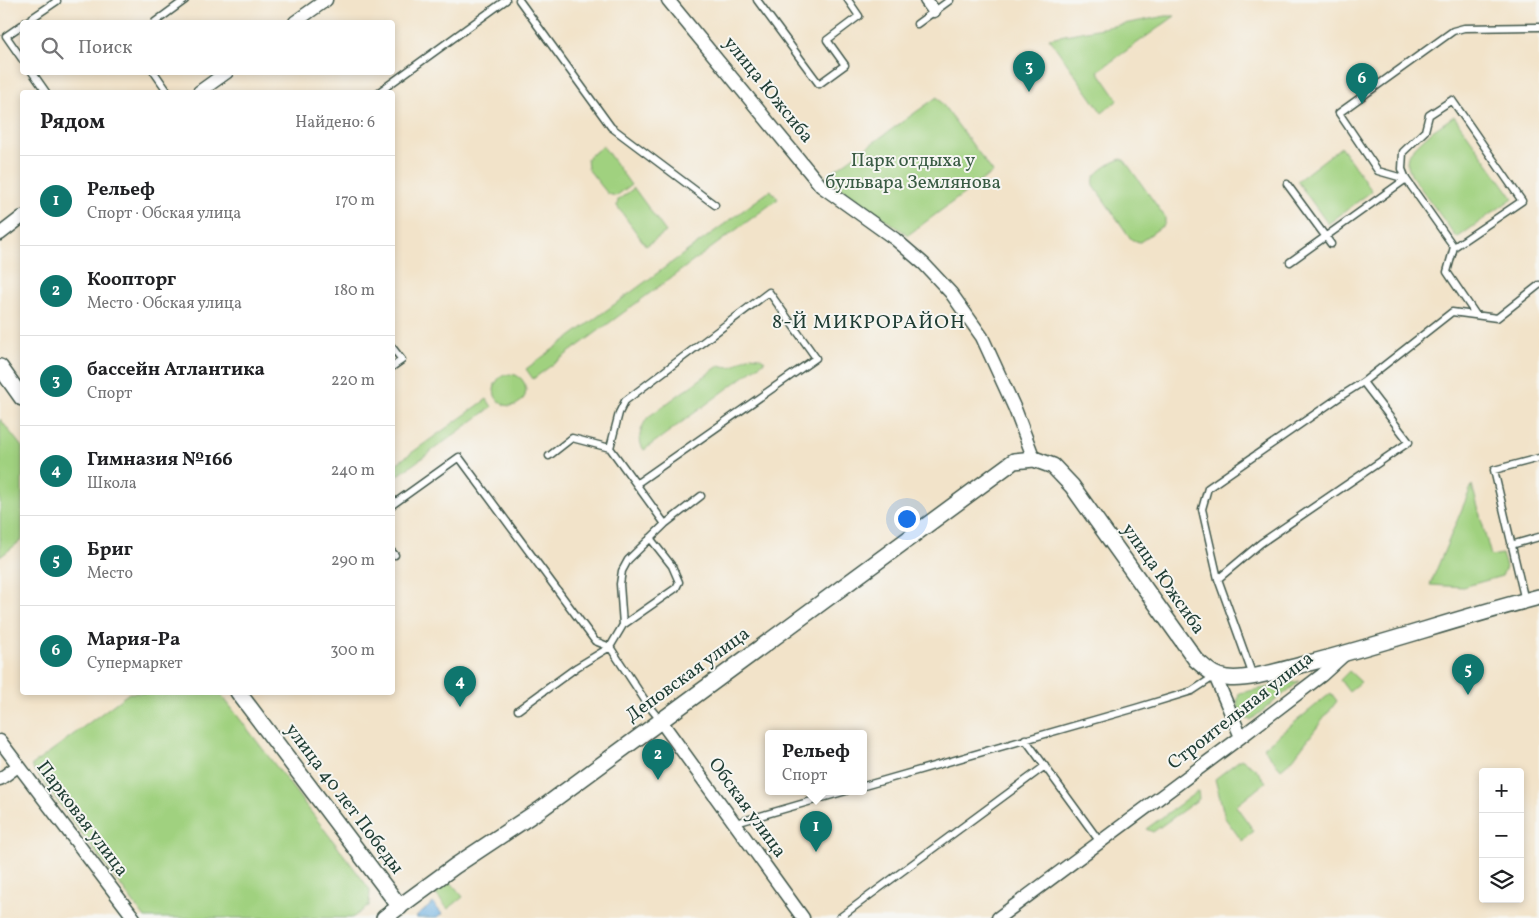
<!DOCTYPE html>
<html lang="ru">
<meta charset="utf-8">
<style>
body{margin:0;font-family:Vollkorn,serif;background:#f6f6f6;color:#202124}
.controls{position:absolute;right:15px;bottom:15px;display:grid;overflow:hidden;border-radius:5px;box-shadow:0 2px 8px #0003}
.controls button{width:45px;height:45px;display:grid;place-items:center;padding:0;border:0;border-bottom:1px solid #e0e0e0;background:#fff;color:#202124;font:25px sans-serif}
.you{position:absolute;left:906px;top:518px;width:18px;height:18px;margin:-12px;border:4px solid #fff;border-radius:50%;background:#1a73e8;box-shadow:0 0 0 8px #1a73e833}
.badge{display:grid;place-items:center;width:32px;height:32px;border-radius:50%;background:#0f766e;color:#fff;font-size:16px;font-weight:700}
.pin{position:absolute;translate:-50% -41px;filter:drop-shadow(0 1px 2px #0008)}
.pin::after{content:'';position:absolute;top:26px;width:18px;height:15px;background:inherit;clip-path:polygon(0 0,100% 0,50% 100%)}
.popup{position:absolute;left:765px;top:730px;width:102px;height:65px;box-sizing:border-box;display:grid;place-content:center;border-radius:5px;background:#fff;filter:drop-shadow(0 1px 4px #0005);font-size:16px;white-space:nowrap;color:#757577}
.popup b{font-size:19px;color:#202124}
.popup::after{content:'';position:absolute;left:50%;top:100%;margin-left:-10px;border:10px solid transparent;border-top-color:#fff}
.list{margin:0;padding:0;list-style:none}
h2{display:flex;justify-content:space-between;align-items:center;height:65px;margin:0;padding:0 20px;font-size:21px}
h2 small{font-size:16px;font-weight:400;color:#757577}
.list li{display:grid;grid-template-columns:32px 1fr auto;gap:15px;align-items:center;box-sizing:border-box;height:90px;padding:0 20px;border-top:1px solid #e0e0e0}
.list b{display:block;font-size:19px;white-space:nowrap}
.list p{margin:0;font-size:16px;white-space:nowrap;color:#757577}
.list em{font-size:16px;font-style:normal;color:#757577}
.icon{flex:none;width:28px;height:28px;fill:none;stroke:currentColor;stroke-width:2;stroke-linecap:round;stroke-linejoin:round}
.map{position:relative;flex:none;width:1539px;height:918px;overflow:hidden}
.search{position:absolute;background:#fff;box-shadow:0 2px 8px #0003;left:20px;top:20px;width:375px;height:55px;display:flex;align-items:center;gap:12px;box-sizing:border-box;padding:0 18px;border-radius:5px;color:#757577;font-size:19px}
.panel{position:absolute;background:#fff;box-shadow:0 2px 8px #0003;left:20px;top:90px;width:375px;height:605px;border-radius:5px}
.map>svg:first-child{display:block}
</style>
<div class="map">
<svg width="1539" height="918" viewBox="0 0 1539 918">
<rect width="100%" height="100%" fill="#f6f6f2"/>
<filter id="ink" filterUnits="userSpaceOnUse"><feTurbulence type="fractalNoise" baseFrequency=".02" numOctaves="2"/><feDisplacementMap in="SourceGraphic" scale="10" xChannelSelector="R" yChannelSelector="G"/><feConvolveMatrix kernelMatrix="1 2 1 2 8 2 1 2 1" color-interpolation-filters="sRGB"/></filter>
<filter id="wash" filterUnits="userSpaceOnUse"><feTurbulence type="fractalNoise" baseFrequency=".0096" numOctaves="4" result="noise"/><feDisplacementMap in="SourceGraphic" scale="20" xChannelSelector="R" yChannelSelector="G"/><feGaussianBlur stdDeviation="1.12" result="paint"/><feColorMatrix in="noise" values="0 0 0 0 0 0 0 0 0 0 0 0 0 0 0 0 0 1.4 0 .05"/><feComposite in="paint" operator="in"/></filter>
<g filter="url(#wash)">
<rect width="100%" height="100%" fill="#f2e3c9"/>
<!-- green -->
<path fill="#a0d17f" stroke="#60875a" d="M1166,16H1175L1098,71L1118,100L1102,113L1049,38Z
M937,97L993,172L908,235L825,177Z
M1454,116L1513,198L1457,238L1411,175L1407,162L1408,155L1418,144L1431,132Z
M603,146L631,185L616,196L608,194L588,169L587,158Z
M1341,147L1372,191L1328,224L1297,181Z
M1122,159L1125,161L1165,217V224L1140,242L1135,241L1131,239L1094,186C1094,183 1093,181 1094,178C1097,171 1116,159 1122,159Z
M634,188L666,232L646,246L617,206L618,200Z
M771,190L778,199L533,379L526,369Z
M751,356L759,357L765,361L644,450C636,439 641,427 648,417L720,365C736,371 737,360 751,356Z
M494 390a16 16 0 1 1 32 0a16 16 0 1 1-32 0Z
M487,399L492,407L393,479V466Z
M0,419L22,447V540L0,557Z
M1472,485L1491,556L1502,554L1506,567L1502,576L1463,587L1430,585Z
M1349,671L1361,682L1349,692L1340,680Z
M1300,681L1251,720L1242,718L1237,705L1239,693Z
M129,693H220L360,876L370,890L369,906L352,918H145L31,766Z
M1331,693L1337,701L1293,759L1281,769L1263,748Z
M1241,759L1255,768L1266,782L1236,806L1254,831L1242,841L1225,818L1215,779Z
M1198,791L1199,799L1153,832L1146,829Z
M449,880L463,897L448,909L434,892Z"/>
<!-- water -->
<path fill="#6db0e2" stroke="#46768b" d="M433,903L442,914L437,918H417L416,917Z"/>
</g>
<g filter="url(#ink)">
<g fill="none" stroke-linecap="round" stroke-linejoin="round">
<defs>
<path id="service" d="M519,0L611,127L715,205
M757,0L819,84L845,65L827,40L859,16L848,0
M26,22L57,1L56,0
M155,22L185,0
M917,24L950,0
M22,25L6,36L22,59
M32,72L46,92
M154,72L168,92
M379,92L506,0
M1406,179L1378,171L1339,113L1453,31L1464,28L1539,27
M1287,184L1331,244
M1454,247L1522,201L1452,100L1429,115L1425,131L1403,152L1402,169L1406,179L1454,247L1447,272L1476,315
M1290,262L1406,179
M392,347L402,360L392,367
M549,456L572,438L610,448
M392,505L459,457L595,641L610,647L648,705L660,720
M665,524L701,496
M1511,545L1539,537
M392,552L395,555
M1218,579L1261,543L1409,442L1363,382
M1525,601L1494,470L1539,458
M623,625L676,588L679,582L672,566L650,538
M1253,676L1218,579L1202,509L1208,488L1341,396L1363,382L1452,312L1497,318L1539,285
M518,710L577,667L610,647L623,625L620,584L622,571L628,560L665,524L610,448L619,413L625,401L769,292L816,358L636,484
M1025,739L1100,842
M864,786L1136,708L1192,691L1215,676
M736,823L846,791
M839,918L1045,766"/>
<path id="minor" d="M668,0L821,186L895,239L924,264L951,293L982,337L1015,409L1034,459
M926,0L934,11
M295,22L326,0
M199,92L227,72
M0,234L22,217
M1215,676L1241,737
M660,720L803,918
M0,741L134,918
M0,779L18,766
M998,918L1241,737L1322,675L1345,654"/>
<path id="tertiary" d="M0,367L22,398
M238,692L400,907
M384,918L455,866L541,809L1014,461L1034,459L1053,466L1072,486L1196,660C1206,668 1213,677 1227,678C1249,681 1287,668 1309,663C1386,643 1462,617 1539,597"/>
</defs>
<!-- service casing -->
<use href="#service" stroke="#3f564a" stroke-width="9"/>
<!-- minor casing -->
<use href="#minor" stroke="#3f564a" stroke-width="15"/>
<!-- tertiary casing -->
<use href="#tertiary" stroke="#3f564a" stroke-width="18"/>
<!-- service -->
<use href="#service" stroke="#fff" stroke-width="6"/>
<!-- minor -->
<use href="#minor" stroke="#fff" stroke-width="12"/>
<!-- tertiary -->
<use href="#tertiary" stroke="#fff" stroke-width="15"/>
</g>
</g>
<g text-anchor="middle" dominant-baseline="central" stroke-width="4" stroke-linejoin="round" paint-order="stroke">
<!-- street labels -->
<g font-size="19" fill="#1f3d34" stroke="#f6f6f2">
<text transform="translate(768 90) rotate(51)">улица Южсиба</text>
<text transform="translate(1163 579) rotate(55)">улица Южсиба</text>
<text transform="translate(688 675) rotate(-36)">Деповская улица</text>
<text transform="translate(1241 711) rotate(-38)">Строительная улица</text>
<text transform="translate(344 799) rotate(53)">улица 40 лет Победы</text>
<text transform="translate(747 808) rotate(54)">Обская улица</text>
<text transform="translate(82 819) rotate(53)">Парковая улица</text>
</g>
<!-- park labels -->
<g font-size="19" fill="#395b43" stroke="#f6f6f2">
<text x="913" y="161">Парк отдыха у<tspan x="913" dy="22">бульвара Землянова</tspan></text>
</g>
<!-- neighbourhood labels -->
<g font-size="20" letter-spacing="1" fill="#1f3d34" stroke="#f6f6f2">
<text x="869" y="323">8-Й МИКРОРАЙОН</text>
</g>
</g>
</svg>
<div class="controls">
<button>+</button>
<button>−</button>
<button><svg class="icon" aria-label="layers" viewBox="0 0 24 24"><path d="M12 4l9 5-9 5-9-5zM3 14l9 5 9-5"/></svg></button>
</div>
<div class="you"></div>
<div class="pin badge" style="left:816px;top:852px">1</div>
<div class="popup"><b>Рельеф</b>Спорт</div>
<div class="pin badge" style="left:658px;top:780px">2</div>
<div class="pin badge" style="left:1029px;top:92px">3</div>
<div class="pin badge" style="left:460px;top:707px">4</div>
<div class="pin badge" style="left:1468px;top:695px">5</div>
<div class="pin badge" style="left:1362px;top:104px">6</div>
<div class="search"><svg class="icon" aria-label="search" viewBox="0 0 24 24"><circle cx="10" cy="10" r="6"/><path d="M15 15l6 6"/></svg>Поиск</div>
<section class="panel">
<h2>Рядом<small>Найдено: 6</small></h2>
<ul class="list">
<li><span class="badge">1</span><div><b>Рельеф</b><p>Спорт · Обская улица</p></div><em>170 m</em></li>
<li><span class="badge">2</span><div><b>Коопторг</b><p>Место · Обская улица</p></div><em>180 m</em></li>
<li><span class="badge">3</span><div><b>бассейн Атлантика</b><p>Спорт</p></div><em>220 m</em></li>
<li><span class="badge">4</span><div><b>Гимназия №166</b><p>Школа</p></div><em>240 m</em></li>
<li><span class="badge">5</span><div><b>Бриг</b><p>Место</p></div><em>290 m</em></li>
<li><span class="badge">6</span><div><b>Мария-Ра</b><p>Супермаркет</p></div><em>300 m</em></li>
</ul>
</section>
</div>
